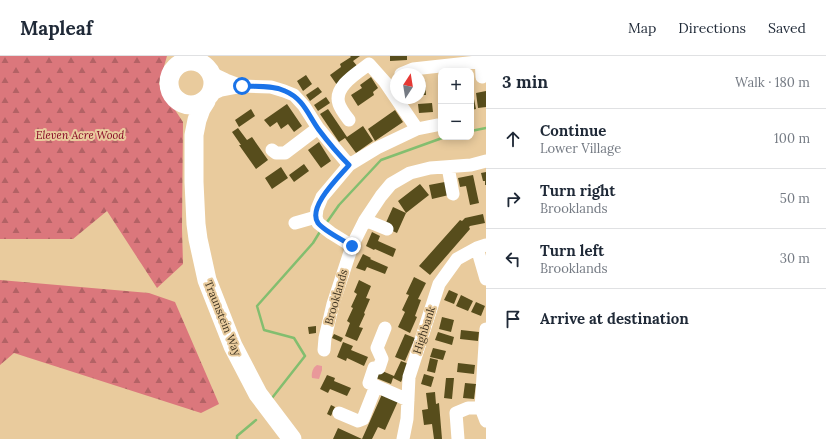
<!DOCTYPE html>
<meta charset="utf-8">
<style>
body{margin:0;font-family:Lora,serif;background:#f2f2f3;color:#1f2937}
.controls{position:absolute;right:12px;top:12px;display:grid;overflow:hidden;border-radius:8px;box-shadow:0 2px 10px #0003}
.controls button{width:36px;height:36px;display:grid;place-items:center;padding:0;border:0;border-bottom:1px solid #e0e1e3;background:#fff;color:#1f2937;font:20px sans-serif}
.compass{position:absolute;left:390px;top:12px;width:36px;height:36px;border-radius:50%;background:#fff;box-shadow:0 2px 10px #0003;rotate:12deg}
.stop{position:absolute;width:12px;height:12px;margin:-9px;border:3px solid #1a73e8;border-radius:50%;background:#fff}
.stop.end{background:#1a73e8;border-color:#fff;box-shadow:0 1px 4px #0008}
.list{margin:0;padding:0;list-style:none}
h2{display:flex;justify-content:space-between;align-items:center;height:52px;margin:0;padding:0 16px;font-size:17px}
h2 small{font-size:13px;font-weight:400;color:#747a83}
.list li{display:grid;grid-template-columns:26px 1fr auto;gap:12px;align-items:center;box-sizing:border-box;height:60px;padding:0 16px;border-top:1px solid #e0e1e3}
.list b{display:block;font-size:15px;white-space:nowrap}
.list p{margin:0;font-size:13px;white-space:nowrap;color:#747a83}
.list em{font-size:13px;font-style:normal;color:#747a83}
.icon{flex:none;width:22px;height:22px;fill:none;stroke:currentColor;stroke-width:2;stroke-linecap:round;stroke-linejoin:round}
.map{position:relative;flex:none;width:486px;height:383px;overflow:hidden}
header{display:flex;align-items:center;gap:24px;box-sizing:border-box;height:56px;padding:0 20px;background:#fff;border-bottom:1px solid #e0e1e3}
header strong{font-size:19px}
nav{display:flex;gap:22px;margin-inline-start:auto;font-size:14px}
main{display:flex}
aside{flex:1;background:#fff}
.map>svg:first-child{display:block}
</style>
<header>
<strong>Mapleaf</strong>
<nav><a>Map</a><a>Directions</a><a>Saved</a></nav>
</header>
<main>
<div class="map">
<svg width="486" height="383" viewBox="0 0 486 383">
<defs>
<pattern id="forest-firs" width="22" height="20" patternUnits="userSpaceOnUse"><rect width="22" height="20" fill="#db777c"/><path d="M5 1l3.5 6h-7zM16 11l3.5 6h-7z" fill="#b36265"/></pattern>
<pattern id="park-tufts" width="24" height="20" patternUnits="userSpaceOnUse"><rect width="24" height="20" fill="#e9989a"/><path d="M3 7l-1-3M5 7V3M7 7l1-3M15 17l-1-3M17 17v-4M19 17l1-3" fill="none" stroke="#be7d7d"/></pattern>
</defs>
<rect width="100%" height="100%" fill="#e9cb9d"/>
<!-- forest -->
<path fill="url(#forest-firs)" d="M0,0H167L159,28L169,45L183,66L182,172L183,208L157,232L107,155L73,183H0Z
M0,224L149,237L175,246L219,348L201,357L14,297L0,309Z"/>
<!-- park -->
<path fill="url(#park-tufts)" d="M317,309L322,310V314L319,323L312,322C311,317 313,311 317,309Z"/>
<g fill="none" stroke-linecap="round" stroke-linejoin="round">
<!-- stream -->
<path stroke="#83be6f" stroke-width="2.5" d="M471,75L486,72
M325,169L339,149L381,104L445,81
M272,342L305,300L294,282L264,274L257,250L313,187L321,174
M237,383V380L256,364"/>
</g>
<!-- building -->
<path fill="#574d1c" d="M350,0H360L353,5L358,11L337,29L330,19L341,11L340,8L351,1Z
M390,0H407V4L390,5Z
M306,19L312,28L303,35L297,25Z
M371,21L378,32L373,36L374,39L358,50L351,39L362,32L360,29Z
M420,24H425L426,39H420Z
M318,31L322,36L310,45L306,39Z
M486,35V51L478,52L476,37Z
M471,38H473L476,53L471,54Z
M326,41L330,47L318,55L314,49Z
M432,47L433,56L419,57L418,48Z
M287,48L302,70L294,76L288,68L281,73L277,66L270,71L264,64Z
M251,53L255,60L239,71L235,64Z
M328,53L347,81L363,70L373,85L356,97L345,82L339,86L320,58Z
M395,54L403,66L375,85L368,73Z
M238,72L247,84L252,81L268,104L256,113L239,89H241L232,76Z
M319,86L331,105L321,112L308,94Z
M304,108L309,115L294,126L289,119Z
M281,111L288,122L272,133L265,122Z
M486,116V129H485V125H483L481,117Z
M473,119L479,147L470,149L466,130L460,131L458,122Z
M450,125L453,138L432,143L429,129Z
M420,128L429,139L406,157L398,145Z
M393,151L406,157L397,177L384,171Z
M483,158L485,167L470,170L469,171L470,173L430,219L419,210L460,164L462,165L465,162Z
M372,176L380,180L378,185L396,193L393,201L375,193L374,194L366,190Z
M363,198L371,202L370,203L388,211L385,218L367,211L365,215L356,212Z
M414,221L426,227L418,243L421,244L415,260L417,261L410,277L398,271L405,256L402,254L409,239L406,238Z
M359,224L371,230L366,242L370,243L364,257L365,258L359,271L363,272L357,285L345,280L350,267L347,265L353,252L351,251L357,238L354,236Z
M449,234L458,238L454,248L444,244Z
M461,239L473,245L468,255L456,250Z
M476,246L485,250L481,260L471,256Z
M442,261L454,264L451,276L439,273Z
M316,270V277L309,278L308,271Z
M461,274L479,276L478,285L460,283Z
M438,276L454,281L452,289L435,284Z
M334,278L343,282L341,286L332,282Z
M405,278L415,282L405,305L395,301Z
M343,286L353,290L351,294L368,301L364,310L347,302L346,305L337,301Z
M433,292L446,295L443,304L430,301Z
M430,302L438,304L435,317L427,315Z
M401,305L409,308L401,326L393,322L391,328L376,322L380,314L394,320Z
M458,307L475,309L474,318L457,316Z
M424,318L434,321L431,331L421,328Z
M327,319L335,322L334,325L351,332L347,340L330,333L328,337L320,333Z
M446,322H454L452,343L444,342Z
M465,327L476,328L474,343L463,342Z
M383,336L399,343L385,374L378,371L372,383H333L338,372L362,383Z
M435,336L436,348L439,347L442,383H434L432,368L424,369L422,354L428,353L426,337Z
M331,349L335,351L331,360L327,358Z"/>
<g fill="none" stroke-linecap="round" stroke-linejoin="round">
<!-- minor -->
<path stroke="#fff" stroke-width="13" d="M481,0L482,21
M211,17L226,24L242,30
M401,18L413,13L486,5
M210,39L221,34L242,30L271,31L284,35L294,39L304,50L318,72L349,109
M349,64C346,60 341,54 339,48C333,31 357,17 369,8L385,26L417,73
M272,94L276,97H285L318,72
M448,111L453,138
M365,164L387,173
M295,167L316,161
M352,190L331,177L318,167L316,161L317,153L322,141L349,109L377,92L417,73L437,69
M477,192L486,223
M385,272L377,292L382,303L379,312H374L369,327L408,344
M486,273L481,352L486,365
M324,294L325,282L333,248L352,190L365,164L381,140L391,128L410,117L430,112L471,109L486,105
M339,357L358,365L363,363L376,330
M403,383L407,363L409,321L439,228L457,203L477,192L486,189
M458,383L456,357L468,352H481"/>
<!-- highway -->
<path stroke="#fff" stroke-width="19" d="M169 27a22 22 0 1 1 44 0a22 22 0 1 1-44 0Z
M206,45L201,53L197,64L194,79V126L196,168L198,183L207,224L233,290L258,338L292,383"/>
</g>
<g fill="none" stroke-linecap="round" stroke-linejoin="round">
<!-- route -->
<path stroke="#1a73e8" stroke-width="5" d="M242,30C256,31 272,29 285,35C304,43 308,59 319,74C328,86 338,98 349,109C339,121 307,151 318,167C324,175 343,184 352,190"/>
</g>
<g text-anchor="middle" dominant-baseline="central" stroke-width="4" stroke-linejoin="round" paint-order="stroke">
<!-- park labels -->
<g font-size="11" font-style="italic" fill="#860725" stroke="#e9cb9d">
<text x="80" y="79">Eleven Acre Wood</text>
</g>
<!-- street labels -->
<g font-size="11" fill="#3f3421" stroke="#e9cb9d">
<text transform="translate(336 241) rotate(-74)">Brooklands</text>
<text transform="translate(223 262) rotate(68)">Traunstein Way</text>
<text transform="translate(424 274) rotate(-72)">Highbank</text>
</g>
</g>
</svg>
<div class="controls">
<button>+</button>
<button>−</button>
</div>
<svg class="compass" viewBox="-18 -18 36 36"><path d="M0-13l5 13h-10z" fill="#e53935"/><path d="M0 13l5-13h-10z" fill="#747a83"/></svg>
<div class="stop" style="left:242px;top:30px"></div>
<div class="stop end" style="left:352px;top:190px"></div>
</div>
<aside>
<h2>3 min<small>Walk · 180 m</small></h2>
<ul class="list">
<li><svg class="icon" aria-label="ahead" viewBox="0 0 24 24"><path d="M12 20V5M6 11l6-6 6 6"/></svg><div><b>Continue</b><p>Lower Village</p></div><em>100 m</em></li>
<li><svg class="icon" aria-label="right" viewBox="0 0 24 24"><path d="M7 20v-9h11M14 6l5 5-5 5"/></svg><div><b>Turn right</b><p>Brooklands</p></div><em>50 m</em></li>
<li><svg class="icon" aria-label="left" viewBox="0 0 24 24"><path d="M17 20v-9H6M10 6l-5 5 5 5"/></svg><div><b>Turn left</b><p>Brooklands</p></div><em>30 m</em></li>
<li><svg class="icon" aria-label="arrive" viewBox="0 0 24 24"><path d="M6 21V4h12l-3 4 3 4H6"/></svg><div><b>Arrive at destination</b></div></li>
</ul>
</aside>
</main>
